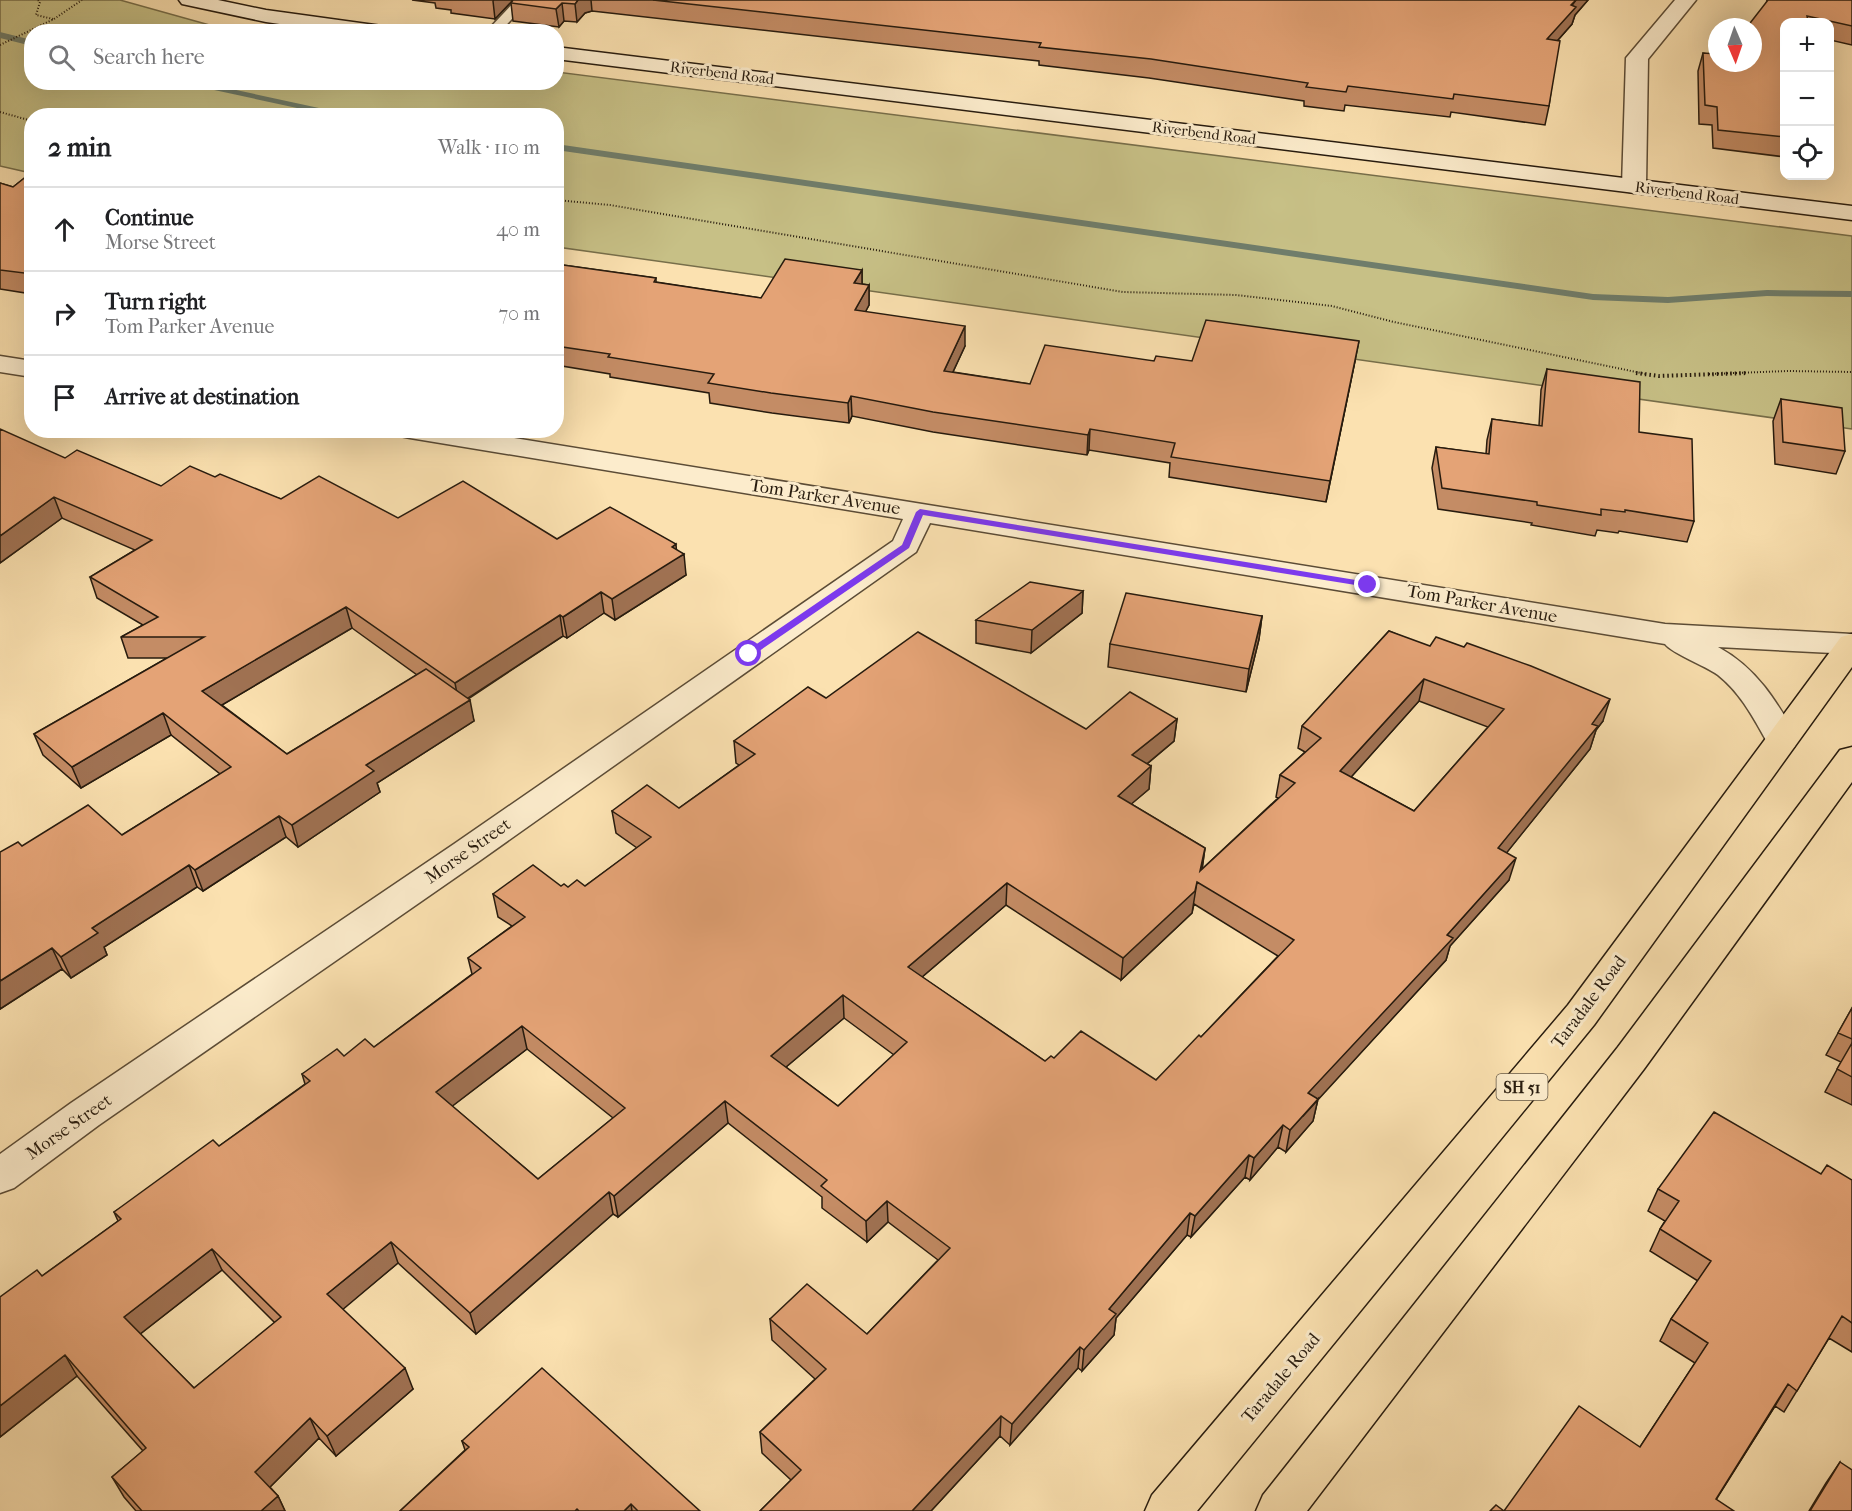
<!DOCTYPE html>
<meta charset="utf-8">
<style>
body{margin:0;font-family:"IM FELL French Canon",serif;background:#f6f6f6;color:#202124}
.controls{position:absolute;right:18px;top:18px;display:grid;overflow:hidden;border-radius:12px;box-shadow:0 6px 24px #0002}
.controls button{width:54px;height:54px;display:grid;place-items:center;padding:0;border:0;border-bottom:2px solid #e0e0e0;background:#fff;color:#202124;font:30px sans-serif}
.compass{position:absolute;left:1708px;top:18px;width:54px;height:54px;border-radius:50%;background:#fff;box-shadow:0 6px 24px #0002;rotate:178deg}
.stop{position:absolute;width:18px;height:18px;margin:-14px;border:4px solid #7c3aed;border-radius:50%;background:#fff}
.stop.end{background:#7c3aed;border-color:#fff;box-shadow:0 2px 6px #0008}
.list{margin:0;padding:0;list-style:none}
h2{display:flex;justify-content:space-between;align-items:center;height:78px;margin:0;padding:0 24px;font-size:26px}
h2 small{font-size:20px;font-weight:400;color:#757577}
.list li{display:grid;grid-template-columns:39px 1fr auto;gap:18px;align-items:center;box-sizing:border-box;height:84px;padding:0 24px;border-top:2px solid #e0e0e0}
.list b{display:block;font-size:22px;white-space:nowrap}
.list p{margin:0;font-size:20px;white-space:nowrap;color:#757577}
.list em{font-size:20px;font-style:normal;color:#757577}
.icon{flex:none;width:33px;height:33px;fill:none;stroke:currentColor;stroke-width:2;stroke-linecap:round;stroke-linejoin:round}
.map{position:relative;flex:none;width:1852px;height:1511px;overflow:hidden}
.search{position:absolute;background:#fff;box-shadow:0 6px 24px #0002;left:24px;top:24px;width:540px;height:66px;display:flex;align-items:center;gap:15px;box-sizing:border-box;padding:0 21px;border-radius:24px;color:#757577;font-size:22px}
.panel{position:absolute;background:#fff;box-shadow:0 6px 24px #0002;left:24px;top:108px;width:540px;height:330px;border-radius:24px}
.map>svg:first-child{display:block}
</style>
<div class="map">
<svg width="1852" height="1511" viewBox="0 0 1852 1511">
<rect width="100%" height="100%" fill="#fbe1b0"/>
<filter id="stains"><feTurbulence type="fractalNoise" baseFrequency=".00333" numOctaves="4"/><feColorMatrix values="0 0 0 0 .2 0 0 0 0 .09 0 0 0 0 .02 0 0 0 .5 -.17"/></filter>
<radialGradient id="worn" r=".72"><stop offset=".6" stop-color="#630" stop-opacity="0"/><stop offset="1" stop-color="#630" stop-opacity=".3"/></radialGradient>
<!-- green -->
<path fill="#c7c086" stroke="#776e4a" stroke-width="1.5" d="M0,0H120L231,31L32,32V82H556L557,72L1852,236V429L557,247L556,116H32L31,173L0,166Z"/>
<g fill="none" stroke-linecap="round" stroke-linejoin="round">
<!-- stream -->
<path fill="#6f7d6b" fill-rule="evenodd" d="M0,32L32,40V46L0,38Z
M177,82H199L356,116H334Z
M556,144L1593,294L1668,297L1767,290L1852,291V297L1767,296L1668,303L1593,300L556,150Z"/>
<defs>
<path id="lane" d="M516,0H529L500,32H486Z"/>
<path id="street" d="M1675,0H1696L1648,59L1646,186L1642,191L1634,193L1626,191L1622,186L1626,58Z
M0,356L32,361V377L0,372Z
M397,430H464L1665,624L1852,634V654L1718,647C1757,668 1777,702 1798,739L1794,747L1782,750L1770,747C1755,721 1742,694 1718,675C1704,665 1673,654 1665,644L930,523L916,552L478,862L99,1125L14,1188L0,1193V1154L71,1103L454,844L893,541L903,519L410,438L400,436Z"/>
<path id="secondary" d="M179,0H218L266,10L382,26L389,28L392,32H334L266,22L182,4Z
M556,47L1852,206V220L556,59Z"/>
<path id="highway" d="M1852,634V667L1594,1025L1197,1511H1145L1152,1495L1568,1005L1841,637Z
M1852,747V782L1644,1069L1307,1511H1256L1263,1495L1618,1047L1840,750Z"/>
</defs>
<!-- lane casing -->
<use href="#lane" stroke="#5c4c36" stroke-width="3"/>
<!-- street casing -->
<use href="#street" stroke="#5c4c36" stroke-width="3"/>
<!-- secondary casing -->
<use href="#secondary" stroke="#271b0e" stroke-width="3"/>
<!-- highway casing -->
<use href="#highway" stroke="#271b0e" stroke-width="3"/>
<!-- path-far1 -->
<path stroke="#271b0e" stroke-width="2" stroke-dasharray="1 2" stroke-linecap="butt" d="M38,0L40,2L36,15L53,19
M0,45L54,19L82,0
M0,112L32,121
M556,200L610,205L1123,292L1236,295L1332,306L1394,322L1646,374
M1709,374L1788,371L1852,372"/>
<!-- path -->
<path stroke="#271b0e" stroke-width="4" stroke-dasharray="1.5 3" stroke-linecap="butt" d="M1636,373L1659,376L1748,373"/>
<!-- lane -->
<use href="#lane" fill="#fceccc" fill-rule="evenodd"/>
<!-- street -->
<use href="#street" fill="#fceccc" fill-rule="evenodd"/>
<!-- secondary -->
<use href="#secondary" fill="#fceccc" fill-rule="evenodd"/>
<!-- highway -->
<use href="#highway" fill="#fbe1b0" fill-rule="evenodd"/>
</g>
<!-- wall -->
<path fill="#c48c65" stroke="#271b0e" stroke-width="1.5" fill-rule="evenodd" d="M412,0H513L495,19L451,13V10L436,8L435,3Z
M513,0H1588L1575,15L1572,24L1558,40L1549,106L1545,125L1451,112L1450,117L1345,105L1344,111L1304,106V101L1149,78L1039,65V61L592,11L585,13L577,22L564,21L559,27L513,21L511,3Z
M1767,0H1852V45L1830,40V22H1785V157L1713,148L1712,125L1699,124L1698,71L1703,53L1753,63Z
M32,172V294L0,289V183L13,187Z
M556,264L656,278V282L761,298L862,270V284L869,285V305L865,312L965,346L953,372L1030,384L1154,361H1355L1326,502L1169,477L1170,463L1089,450L1087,455L933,432L852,416L849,423L772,413L710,403L709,393L610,377V374L556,365Z
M1547,369L1639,432L1694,521L1687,542L1619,531L1618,533L1597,530L1595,536L1531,525L1532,523L1438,509L1432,468L1436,447L1486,454L1487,440L1492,419L1539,426L1541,390Z
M1781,399L1845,451L1836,474L1775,464L1773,421Z
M65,458L161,486L215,477L281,499L398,518L557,539L676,549L686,575L615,620L604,613L567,638L563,636L468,699L474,721L377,783L380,792L298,847L286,837L203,891L197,887L104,947L107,955L71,978L62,969L0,1009L22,846L122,835L220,774L171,735L81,788L43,755L34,734L167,658H128L121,637L143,625L97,598L90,577L135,550L62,518L0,563ZM352,628L417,675L287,754L222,705Z
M1083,591L1082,613L1031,653L976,643V620Z
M1262,616L1259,639L1246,692L1108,667L1110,644Z
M1389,631L1603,721L1596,730L1590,749L1506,853L1509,880L1450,946L1446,960L1318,1099L1313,1121L1286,1152L1278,1147L1250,1180L1245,1177L1191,1237L1187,1235L1116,1318L1114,1335L1082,1371L1078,1368L1010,1445L1000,1436L931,1511H760L791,1480L762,1453L760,1432L815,1379L772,1340L770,1319L867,1334L938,1260L888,1222L867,1242L822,1208V1197L728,1123L618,1217L613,1214L476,1334L398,1263L342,1309L413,1389L336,1456L319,1438L270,1487L278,1496L285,1511H136L124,1497L112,1477L143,1451L77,1376L0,1437L42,1276L118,1221L114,1212L219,1146L305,1084L302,1074L344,1056L374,1047L472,974L468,958L512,926L498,917L493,894L561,886L568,887L585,886L637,848L616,833L612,811L679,808L739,765L736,763L734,741L826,698L1086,729L1177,719L1174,741L1147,764L1151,766L1149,789L1131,804L1205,848L1202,869L1278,798L1276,797L1280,775L1305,752L1298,748L1302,726ZM1419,701L1488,727L1414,811L1351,777ZM1194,904L1278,956L1201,1037L1156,1080L1054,1058L1045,1061L922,977L1006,905L1121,980L1192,913ZM844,1018L894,1055L838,1106L786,1067ZM527,1049L613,1118L538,1179L452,1106ZM222,1270L275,1323L194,1388L140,1334Z
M1852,1008V1105L1825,1092L1841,1062L1826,1055L1838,1033Z
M1821,1174L1852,1180V1352L1829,1338L1784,1412L1775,1406L1716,1499L1504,1511L1640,1447L1695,1363L1660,1341L1671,1319L1698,1281L1650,1251L1660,1229L1665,1221L1648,1211L1658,1189Z
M462,1441L700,1511H400L465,1450Z
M1840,1462L1852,1511H1809L1826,1483Z"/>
<!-- shaded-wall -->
<path fill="#a07253" stroke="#271b0e" stroke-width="1.5" d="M494,0H513L495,19L493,1Z
M578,0H591L592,11L585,13L577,22L575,4Z
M1576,0H1588L1575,15L1572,24L1543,57L1547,39Z
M562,3L564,21L559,27L556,9Z
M862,270V289L854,283Z
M869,285V305L856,330L855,310Z
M965,326V346L944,391V371Z
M1359,341L1355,361L1326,502L1330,481Z
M851,396L852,416L849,423L848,403Z
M1090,429L1089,450L1087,455L1088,435Z
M54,497L62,518L0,563V536Z
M676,544L677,558L684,554L686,575L615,620L612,599Z
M1083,591L1082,613L1031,653L1032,630Z
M601,592L604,613L567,638L563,617Z
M346,607L352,628L210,712L202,691Z
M560,615L563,636L459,704L455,683Z
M1262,616L1259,639L1246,692L1249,669Z
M1424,679L1419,701L1336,794L1340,771Z
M1610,699L1603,721L1596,730L1590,749L1492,871L1498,848Z
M470,700L474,721L377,783L380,792L298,847L292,825L366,765Z
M163,713L171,735L81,788L72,767Z
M1177,719L1174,741L1130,778L1132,755Z
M1151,766L1149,789L1115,818L1118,796Z
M279,816L286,837L203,891L195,870Z
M1205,848L1202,870L1200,871Z
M1516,858L1509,880L1450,946L1446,960L1304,1115L1308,1093L1447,935Z
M189,865L197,887L104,947L107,955L71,978L61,957L92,928Z
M1197,882L1192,913L1121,980L1123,958Z
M1007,883L1006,905L908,989V967Z
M52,948L62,969L0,1009V981Z
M843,995L844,1018L773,1078L771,1056Z
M522,1026L527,1049L442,1114L436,1092Z
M1318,1099L1313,1121L1286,1152L1290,1130Z
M725,1101L728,1123L618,1217L614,1196Z
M1283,1125L1278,1147L1250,1180L1254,1158Z
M1249,1155L1245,1177L1191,1237L1195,1216Z
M609,1192L613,1214L476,1334L470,1313Z
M887,1201L888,1222L867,1242L866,1221Z
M1190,1213L1187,1235L1116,1318L1114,1335L1082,1371L1084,1350L1109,1309Z
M391,1242L398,1263L335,1316L327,1294Z
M212,1249L222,1270L135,1338L124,1317Z
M1080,1347L1078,1368L1010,1445L1012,1424Z
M65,1355L77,1376L0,1437V1406Z
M405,1368L413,1389L336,1456L327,1436Z
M1788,1384L1775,1406L1709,1511Z
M1001,1416L1000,1436L931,1511H912Z
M310,1418L319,1438L265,1492L255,1472Z
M278,1496L285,1511H261Z
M631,1504L632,1511H624Z"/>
<!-- building -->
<path fill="#e4a376" stroke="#271b0e" stroke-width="1.5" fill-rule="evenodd" d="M513,0H578L575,4L562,3L556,9L511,3Z
M653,0H1576L1571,5L1576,7L1547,39L1560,41L1549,106L1454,94L1453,99L1348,86L1346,92L1306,87L1308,83L1151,59L1039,47L1041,43Z
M1768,0H1852V26L1807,16L1808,22H1785V137L1718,130L1717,107L1705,105L1703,53L1717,54V63H1753V27H1747Z
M32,172V274L0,270V183L13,187Z
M785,259L862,270L854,283L869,285L855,310L965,326L944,371L1030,384L1045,345L1154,361L1156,356L1192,361L1206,320L1359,341L1330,481L1171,457L1175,443L1090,429L1088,435L933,412L851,396L848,403L771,393L708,383L714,374L608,357L610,354L556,346V264L656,278L654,282L761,298Z
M1547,369L1640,382L1639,432L1692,439L1694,521L1625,510V512L1601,509V515L1537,505V502L1442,488L1436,447L1489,454L1492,419L1542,426Z
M1781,399L1842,408L1845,451L1783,442Z
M0,429L65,458L77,450L161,486L190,466L215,477L220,474L281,499L319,476L398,518L463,481L557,539L610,507L676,544L672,547L684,554L612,599L601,592L563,617L560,615L455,683L346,607L202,691L287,754L426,669L470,700L366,765L374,771L292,825L279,816L195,870L189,865L92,928L98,933L61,957L52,948L0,981V852L18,842L22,846L88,805L122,835L231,767L163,713L72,767L34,734L204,637H121L158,617L90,577L152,540L54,497L0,536Z
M1030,582L1083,591L1032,630L976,620Z
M1126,593L1262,616L1249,669L1110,644Z
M1389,631L1430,646L1436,637L1464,647L1467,643L1531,666L1610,699L1592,724L1598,726L1498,848L1516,858L1447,935L1453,938L1308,1093L1318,1099L1290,1130L1283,1125L1254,1158L1249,1155L1195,1216L1190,1213L1109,1309L1116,1314L1084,1350L1080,1347L1012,1424L1001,1416L912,1511H760L801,1470L760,1432L826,1369L770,1319L807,1284L867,1334L950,1248L887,1201L866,1221L821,1186L827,1180L725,1101L614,1196L609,1192L470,1313L391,1242L327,1294L405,1368L327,1436L310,1418L255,1472L278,1496L261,1511H142L112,1477L146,1448L65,1355L0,1406V1297L37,1270L42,1276L121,1219L114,1212L213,1140L219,1146L310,1081L302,1074L337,1049L344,1056L365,1039L374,1047L481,968L468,958L525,917L493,894L533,865L561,886L564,884L568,887L577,880L585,886L651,837L612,811L647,785L679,808L755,754L734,741L808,687L826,698L918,632L1086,729L1130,692L1177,719L1132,755L1151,766L1118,796L1205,848L1200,871L1295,783L1280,775L1321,738L1302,726ZM1424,679L1504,709L1414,811L1340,771ZM1197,882L1294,940L1201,1037L1199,1035L1156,1080L1081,1031L1054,1058L1051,1056L1045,1061L908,967L1007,883L1123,958L1195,891ZM843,995L907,1042L838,1106L771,1056ZM522,1026L625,1108L538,1179L436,1092ZM212,1249L281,1317L194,1388L124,1317Z
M1852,1008V1039L1838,1033Z
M1852,1043V1077L1837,1069Z
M1714,1112L1821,1174L1827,1165L1852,1180V1323L1842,1316L1797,1391L1788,1384L1716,1499L1734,1511H1490L1496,1505L1504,1511L1579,1406L1640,1447L1708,1343L1671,1319L1711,1261L1660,1229L1679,1201L1658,1189Z
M542,1368L700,1511H638L631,1504L624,1511H579L577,1509L575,1511H400L469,1447L462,1441Z
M1840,1462L1852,1470V1511H1810Z"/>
<!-- route -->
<path fill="#7c3aed" d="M920,509L1368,582L1372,585L1368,587L923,515L909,548L752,656H745V652L902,545L916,512Z"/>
<g text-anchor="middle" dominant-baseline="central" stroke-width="6" stroke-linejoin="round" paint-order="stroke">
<!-- far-street labels -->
<g font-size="15" fill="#271b0e" stroke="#fceccc">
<text transform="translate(722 73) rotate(7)">Riverbend Road</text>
<text transform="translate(1204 133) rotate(7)">Riverbend Road</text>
<text transform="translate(1687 193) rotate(7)">Riverbend Road</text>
</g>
<!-- shield labels -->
<rect fill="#fceccc" stroke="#675a47" stroke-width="1.5" x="1496.5" y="1074" width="51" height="26" rx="4.5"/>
<g font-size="16" font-weight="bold" fill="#271b0e">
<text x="1522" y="1087">SH 51</text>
</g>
<!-- street labels -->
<g font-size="18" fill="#271b0e" stroke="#fceccc">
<text transform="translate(825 497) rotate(9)">Tom Parker Avenue</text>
<text transform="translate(1482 604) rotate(10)">Tom Parker Avenue</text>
<text transform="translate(468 851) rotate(-35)">Morse Street</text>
<text transform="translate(1589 1002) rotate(-53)">Taradale Road</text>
<text transform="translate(69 1127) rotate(-35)">Morse Street</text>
<text transform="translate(1281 1378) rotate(-50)">Taradale Road</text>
</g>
</g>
<rect width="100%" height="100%" filter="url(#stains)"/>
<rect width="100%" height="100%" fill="url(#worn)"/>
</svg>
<div class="controls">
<button>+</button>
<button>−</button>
<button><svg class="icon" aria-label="locate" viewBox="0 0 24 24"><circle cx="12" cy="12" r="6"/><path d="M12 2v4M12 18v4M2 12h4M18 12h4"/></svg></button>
</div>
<svg class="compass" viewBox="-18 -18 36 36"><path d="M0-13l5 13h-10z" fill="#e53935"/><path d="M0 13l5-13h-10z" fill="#757577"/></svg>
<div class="stop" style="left:749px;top:654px"></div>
<div class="stop end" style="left:1368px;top:585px"></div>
<div class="search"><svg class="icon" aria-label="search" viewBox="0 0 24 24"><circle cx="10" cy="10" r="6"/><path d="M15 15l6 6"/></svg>Search here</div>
<section class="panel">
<h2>2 min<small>Walk · 110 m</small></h2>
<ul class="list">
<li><svg class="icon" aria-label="ahead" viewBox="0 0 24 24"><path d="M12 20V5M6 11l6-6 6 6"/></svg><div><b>Continue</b><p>Morse Street</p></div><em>40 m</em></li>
<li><svg class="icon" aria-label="right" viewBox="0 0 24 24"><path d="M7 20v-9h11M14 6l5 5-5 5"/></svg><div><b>Turn right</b><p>Tom Parker Avenue</p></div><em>70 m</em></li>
<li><svg class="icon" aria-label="arrive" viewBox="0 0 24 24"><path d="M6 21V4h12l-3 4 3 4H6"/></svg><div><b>Arrive at destination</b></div></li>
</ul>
</section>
</div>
